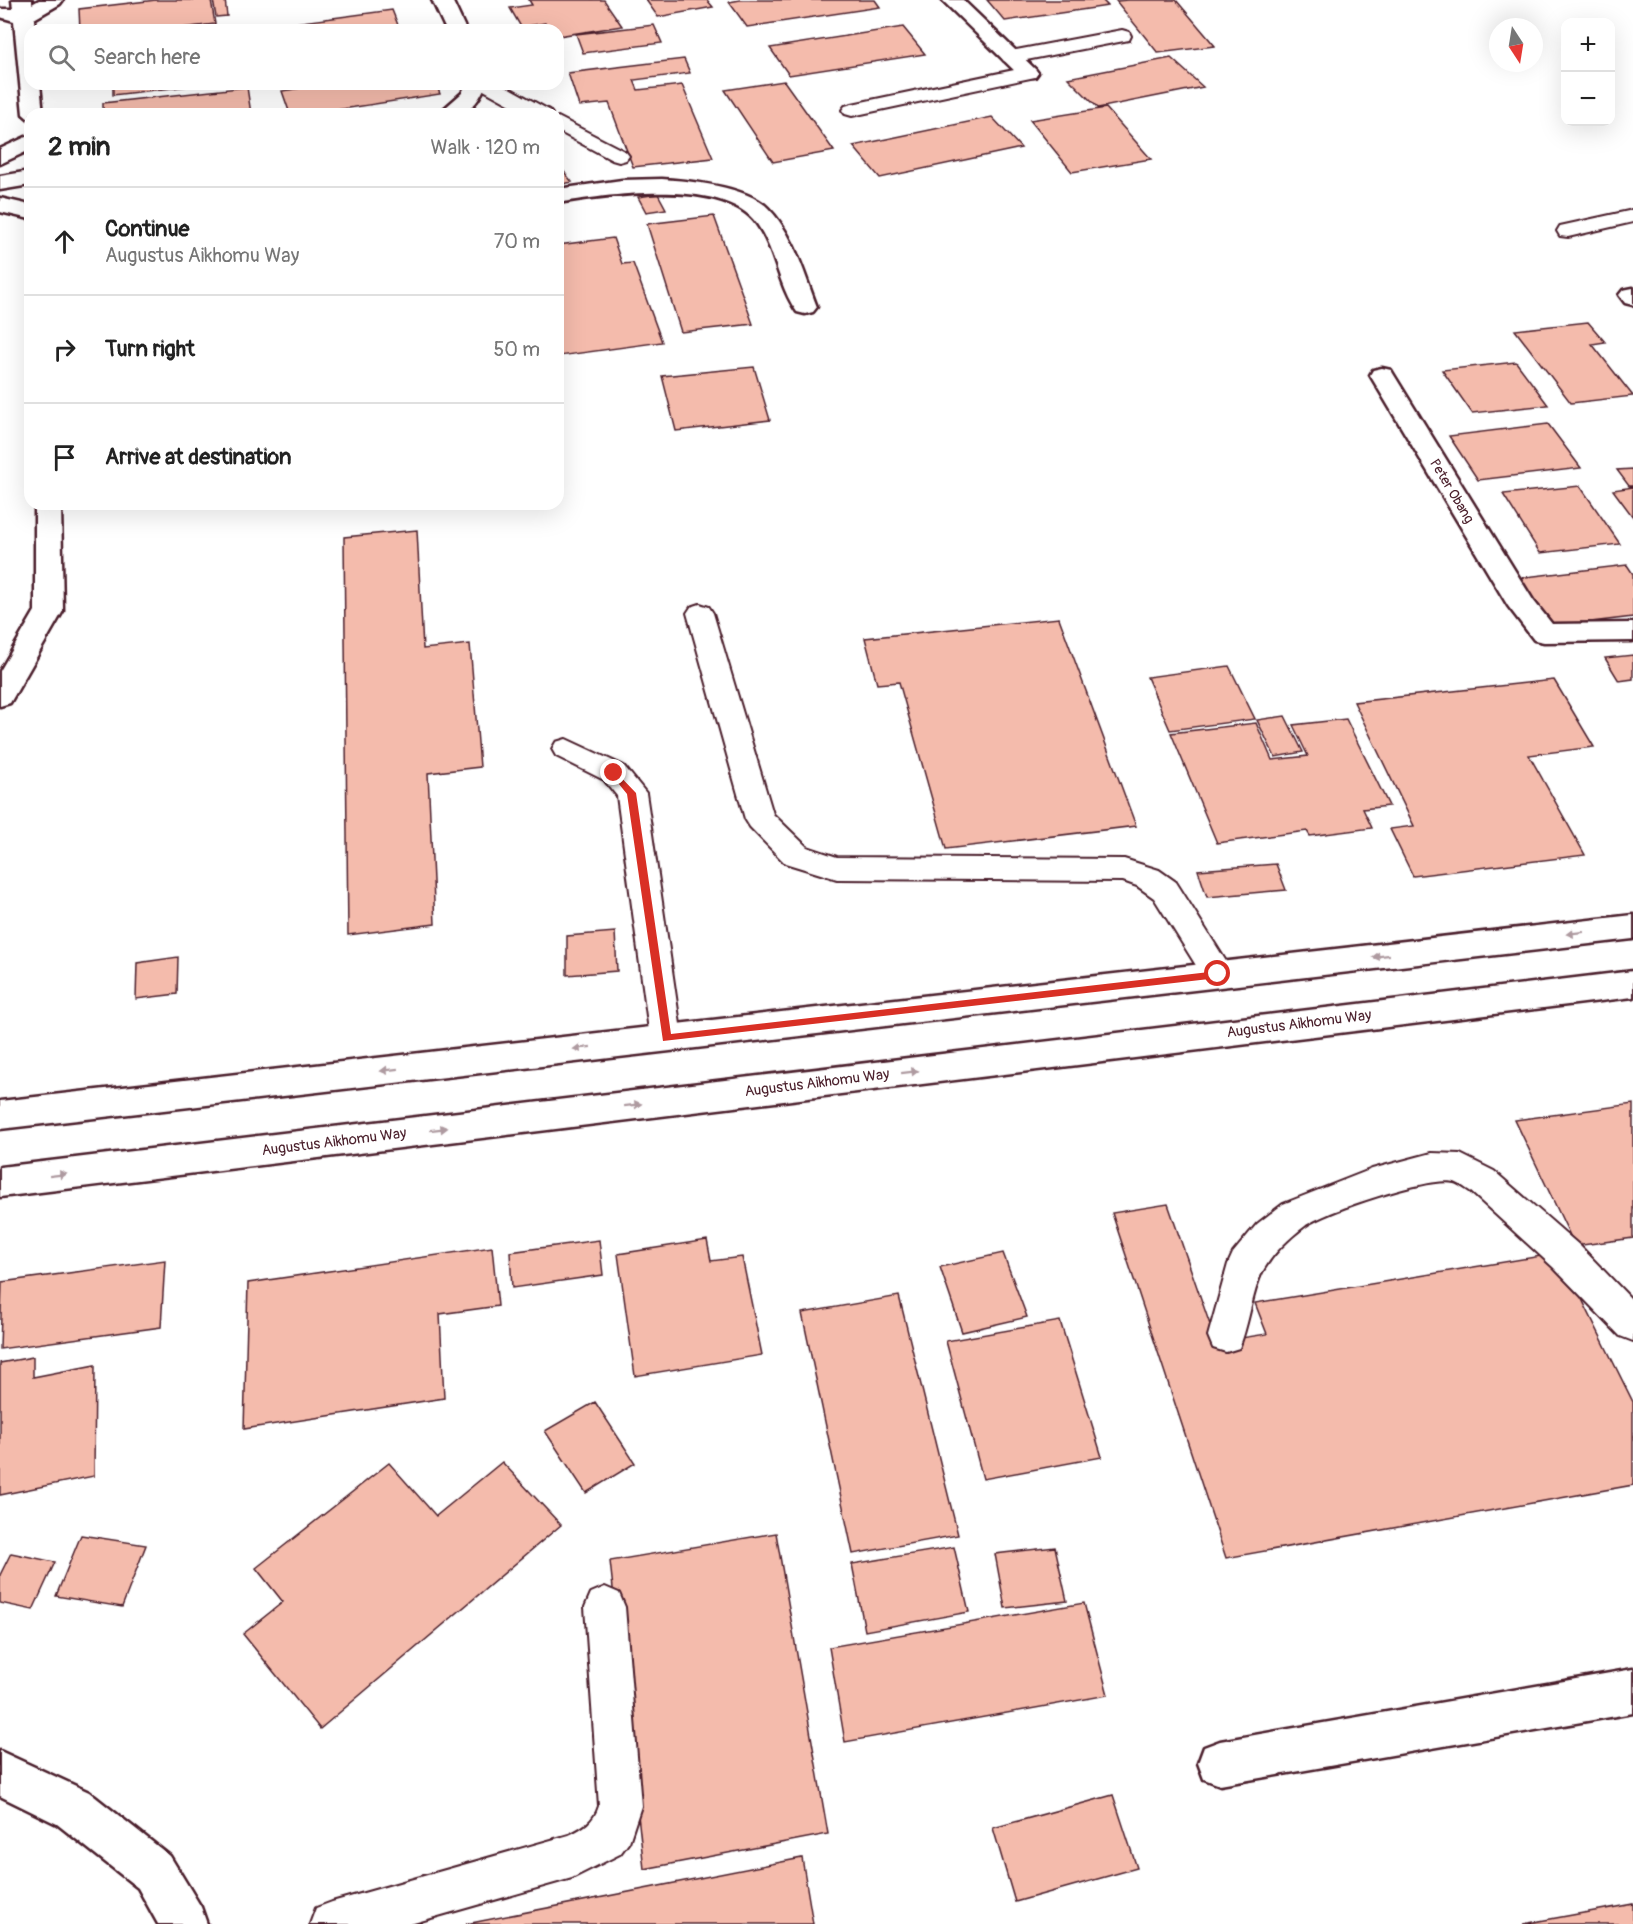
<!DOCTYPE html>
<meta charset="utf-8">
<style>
body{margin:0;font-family:Pangolin,sans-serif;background:#f6f6f6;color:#222}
.controls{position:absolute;right:18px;top:18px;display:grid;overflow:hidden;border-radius:12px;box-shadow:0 6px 24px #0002}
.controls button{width:54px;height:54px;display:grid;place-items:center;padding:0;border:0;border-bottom:2px solid #e0e0e0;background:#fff;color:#222;font:30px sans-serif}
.compass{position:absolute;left:1489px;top:18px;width:54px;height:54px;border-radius:50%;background:#fff;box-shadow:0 6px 24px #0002;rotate:168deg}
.stop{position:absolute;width:18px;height:18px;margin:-14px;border:4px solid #d93025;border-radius:50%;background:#fff}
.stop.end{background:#d93025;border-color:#fff;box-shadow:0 2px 6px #0008}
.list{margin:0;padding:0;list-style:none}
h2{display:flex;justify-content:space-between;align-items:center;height:78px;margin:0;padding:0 24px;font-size:26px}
h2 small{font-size:20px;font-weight:400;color:#767676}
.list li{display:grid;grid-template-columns:39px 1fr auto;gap:18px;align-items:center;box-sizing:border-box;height:108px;padding:0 24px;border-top:2px solid #e0e0e0}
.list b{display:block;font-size:22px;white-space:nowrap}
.list p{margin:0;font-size:20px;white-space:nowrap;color:#767676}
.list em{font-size:20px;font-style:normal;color:#767676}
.icon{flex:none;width:33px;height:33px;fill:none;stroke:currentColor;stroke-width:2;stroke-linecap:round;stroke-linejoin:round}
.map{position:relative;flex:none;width:1633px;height:1924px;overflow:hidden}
.search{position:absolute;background:#fff;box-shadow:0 6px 24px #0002;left:24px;top:24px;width:540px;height:66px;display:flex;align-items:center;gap:15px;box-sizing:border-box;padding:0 21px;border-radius:18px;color:#767676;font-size:22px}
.panel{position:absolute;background:#fff;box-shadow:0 6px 24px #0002;left:24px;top:108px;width:540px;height:402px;border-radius:18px}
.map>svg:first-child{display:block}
</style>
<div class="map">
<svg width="1633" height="1924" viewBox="0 0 1633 1924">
<rect width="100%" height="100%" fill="#fff"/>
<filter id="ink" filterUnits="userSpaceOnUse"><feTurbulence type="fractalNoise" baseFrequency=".0167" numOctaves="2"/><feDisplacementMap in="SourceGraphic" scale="12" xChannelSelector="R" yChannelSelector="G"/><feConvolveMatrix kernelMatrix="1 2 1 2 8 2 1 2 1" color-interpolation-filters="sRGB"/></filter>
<g filter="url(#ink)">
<!-- building -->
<path fill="#f4bbac" stroke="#4a1f2b" stroke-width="1.5" d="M156,0H211L215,24L165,30H80L79,9Z
M213,0H225L227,16L216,17Z
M529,0H604L622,26L558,36V30H549L545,23L521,27L510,8L532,5Z
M646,0H707L713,7L658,17Z
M740,0H875L880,7L747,27L729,2Z
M987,0H1102L1108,6L1005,21Z
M1128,0H1176L1215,46L1158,53L1116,1Z
M392,10L400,30H258V28Z
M654,25L662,43L583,53L576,34Z
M903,27L925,54L789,75L770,48Z
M1171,58L1203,87L1098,108L1068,78Z
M684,59L690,73L634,80L638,90L682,85L713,158L633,167L609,103L579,106L568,73Z
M784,81L834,151L773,162L725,90Z
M113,84H206L113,95Z
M327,84H436L440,94L310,114H290L282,91Z
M247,87L251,114H103V103Z
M1106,108L1151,159L1072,172L1030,120Z
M992,117L1021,148L880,178L853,146Z
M558,164L572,182L558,185Z
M658,194L666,209L646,212L638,197Z
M714,216L753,324L681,332L647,224Z
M613,238L622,264L633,263L662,342L559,356L558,245Z
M1588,322L1605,342L1592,344L1633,396L1571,403L1515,330Z
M1516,362L1548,405L1472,413L1442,370Z
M754,367L770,420L676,431L662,376Z
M1548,424L1581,468L1478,480L1449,436Z
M1633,469V486H1629L1617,470Z
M1580,486L1620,544L1540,553L1503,494Z
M1633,487V517L1613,490Z
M417,530L423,649L470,644L480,767L428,773L435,924L348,935L344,537Z
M1627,565L1633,574V617L1548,627L1516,578Z
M1059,618L1136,826L946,849L899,682L877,684L865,638Z
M1633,655V679L1619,681L1605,658Z
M1229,666L1255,719L1170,730L1147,677Z
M1554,680L1594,747L1529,755L1585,855L1413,876L1390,829L1414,826L1354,702Z
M1285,716L1303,752L1275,757L1257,720Z
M1346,719L1389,806L1363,809L1372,828L1310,836L1307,831L1217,843L1171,733L1256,723L1272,760L1308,756L1293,725Z
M1276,864L1286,890L1207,897L1198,870Z
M615,932L617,971L567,975V936Z
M178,957L177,994L136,999L137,963Z
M1633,1104V1238L1575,1246L1515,1120Z
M1168,1204L1216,1342L1267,1334L1255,1303L1559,1253L1633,1402V1485L1226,1558L1112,1213Z
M599,1240L603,1275L512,1288L510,1252Z
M707,1240L711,1261L742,1257L762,1355L635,1376L618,1254Z
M492,1247L498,1306L440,1314L444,1398L244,1429L248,1283Z
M1003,1253L1027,1317L962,1332L940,1267Z
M165,1260L161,1327L0,1349L2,1282Z
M899,1296L958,1535L853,1554L802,1313Z
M1060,1321L1102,1457L983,1479L946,1341Z
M33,1357V1377L95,1365L94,1476L0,1495V1363Z
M595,1402L635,1463L586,1493L545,1431Z
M502,1462L561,1525L320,1729L243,1634L283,1602L256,1568L389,1463L436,1516Z
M776,1533L828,1834L644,1869L610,1561Z
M81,1535L146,1545L122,1607L56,1596Z
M954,1547L969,1612L865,1631L852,1564Z
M1055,1547L1067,1601L1005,1608L995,1554Z
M11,1553L55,1562L33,1610L0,1603V1575Z
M1084,1603L1108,1695L845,1742L829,1647Z
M1113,1795L1137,1868L1015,1902L993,1828Z
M802,1858L813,1924H466Z
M1633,1904V1924H1523Z"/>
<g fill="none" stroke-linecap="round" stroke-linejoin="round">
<defs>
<path id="service" d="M1122,30L1129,32L1131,36L1129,40L1011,63L1004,61L1001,57L1004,53L1011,51Z
M1028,67L1035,69L1038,73L1035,77L852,116L845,114L842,110L845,106L852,104Z
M477,84H502L549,110L552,114H527L480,88Z
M558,117L626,152L629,156L626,160L619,162L612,160L558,131Z
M1633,210V222L1568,237L1560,236L1557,231L1560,226Z
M700,604L709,607L713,613L773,814L807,847L837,857L1124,859L1159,870L1176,882L1234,974L1229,983L1218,986L1207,983L1154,898L1137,886L1123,881L837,879L785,863L750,827L745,819L687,613L691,607Z
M566,739L624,766L646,793L682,1038L678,1047L666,1051L654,1047L650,1038L617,796L604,780L556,756L552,749L556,742Z
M1432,1153L1460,1154L1494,1171L1580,1246L1633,1301V1341L1620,1336L1554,1268L1470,1191C1465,1188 1459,1183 1454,1182C1430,1176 1326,1211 1305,1226C1289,1238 1274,1252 1264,1269C1253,1286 1249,1325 1239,1348L1226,1352L1213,1348L1208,1336L1228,1264L1233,1253L1257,1224L1283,1204L1372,1169Z
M605,1587L619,1593L625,1607L641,1806L629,1842L620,1854L572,1878L410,1924H310L316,1908L332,1902L569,1835C584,1828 594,1822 599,1806L585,1607L591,1593Z"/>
<path id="minor" d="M12,0H32V4L39,0H63L60,4L34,19L35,30H30V84H40L43,114H30V120L23,114L14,21L0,17V9H13Z
M432,0H452L466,30H446Z
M942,0H963L1035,69L1038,73L1035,77H1021Z
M466,84H486C475,111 465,114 438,114L462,93Z
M30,135V150L0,164V149Z
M30,171V185L0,190V176Z
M662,179C691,181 746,186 768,208C794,234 804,274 817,307L813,312L805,314L797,312C778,286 776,251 757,224C724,177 606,195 558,203V189L622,180Z
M0,198L30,205V219L0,212Z
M1633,288V305L1625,303L1619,295L1623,290Z
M1382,368L1391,370L1394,375L1533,600L1552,624L1633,623V641L1544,642L1534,640L1508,606L1370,375L1373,370Z
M35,504H61L63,611L10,703L0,706V671L35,611Z
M1633,1669V1713L1220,1785L1204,1779L1198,1763L1204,1747L1220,1741Z
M0,1751L89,1792L170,1856L201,1907L207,1924H158L138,1888L57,1824L0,1796Z"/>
<path id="tertiary" d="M1633,915V939L0,1129V1101Z
M1633,971V997L0,1197V1167Z"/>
</defs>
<!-- service casing -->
<use href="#service" stroke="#4a1f2b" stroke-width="4"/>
<!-- minor casing -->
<use href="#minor" stroke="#4a1f2b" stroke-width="5"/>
<!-- tertiary casing -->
<use href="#tertiary" stroke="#4a1f2b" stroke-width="5"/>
<!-- service -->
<use href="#service" fill="#fff" fill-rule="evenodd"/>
<!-- minor -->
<use href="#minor" fill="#fff" fill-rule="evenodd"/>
<!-- tertiary -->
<use href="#tertiary" fill="#fff" fill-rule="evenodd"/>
</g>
<!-- one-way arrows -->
<defs><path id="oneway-solid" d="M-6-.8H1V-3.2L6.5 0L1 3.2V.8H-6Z" transform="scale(1.5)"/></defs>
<g fill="#ae9aa0">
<use href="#oneway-solid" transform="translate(1575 933) rotate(173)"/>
<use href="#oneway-solid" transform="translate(1381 956) rotate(173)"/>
<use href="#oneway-solid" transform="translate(582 1048) rotate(173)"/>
<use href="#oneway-solid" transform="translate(389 1070) rotate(173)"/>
<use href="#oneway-solid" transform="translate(910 1072) rotate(-7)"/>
<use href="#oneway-solid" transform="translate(633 1105) rotate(-7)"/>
<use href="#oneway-solid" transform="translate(439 1129) rotate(-7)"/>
<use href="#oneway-solid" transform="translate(58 1175) rotate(-7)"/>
</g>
</g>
<!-- route -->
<path fill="#d93025" d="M614,770L636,793L671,1034L1218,971L1222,974L1218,978L663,1041L627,794L610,773Z"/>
<g text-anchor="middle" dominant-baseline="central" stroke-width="6" stroke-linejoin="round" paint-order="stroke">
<!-- far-street labels -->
<g font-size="14" fill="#4a1f2b" stroke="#fff">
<text transform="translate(1452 491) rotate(59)">Peter Obang</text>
</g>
<!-- street labels -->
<g font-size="15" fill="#4a1f2b" stroke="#fff">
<text transform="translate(1299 1024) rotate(-7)">Augustus Aikhomu Way</text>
<text transform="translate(817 1083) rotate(-7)">Augustus Aikhomu Way</text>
<text transform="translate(334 1142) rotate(-7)">Augustus Aikhomu Way</text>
</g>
</g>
</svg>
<div class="controls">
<button>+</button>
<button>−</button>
</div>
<svg class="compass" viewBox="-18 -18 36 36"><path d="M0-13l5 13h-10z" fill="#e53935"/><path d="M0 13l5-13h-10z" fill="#767676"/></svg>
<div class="stop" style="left:1218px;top:974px"></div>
<div class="stop end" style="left:614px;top:773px"></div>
<div class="search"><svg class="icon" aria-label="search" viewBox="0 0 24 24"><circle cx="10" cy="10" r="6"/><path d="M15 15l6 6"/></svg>Search here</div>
<section class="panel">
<h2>2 min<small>Walk · 120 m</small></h2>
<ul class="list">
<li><svg class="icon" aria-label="ahead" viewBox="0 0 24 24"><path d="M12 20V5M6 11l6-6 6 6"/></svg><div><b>Continue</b><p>Augustus Aikhomu Way</p></div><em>70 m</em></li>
<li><svg class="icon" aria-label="right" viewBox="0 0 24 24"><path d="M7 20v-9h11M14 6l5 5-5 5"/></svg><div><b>Turn right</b></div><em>50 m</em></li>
<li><svg class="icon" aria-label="arrive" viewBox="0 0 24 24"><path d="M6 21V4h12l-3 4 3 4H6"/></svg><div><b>Arrive at destination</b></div></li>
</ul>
</section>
</div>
